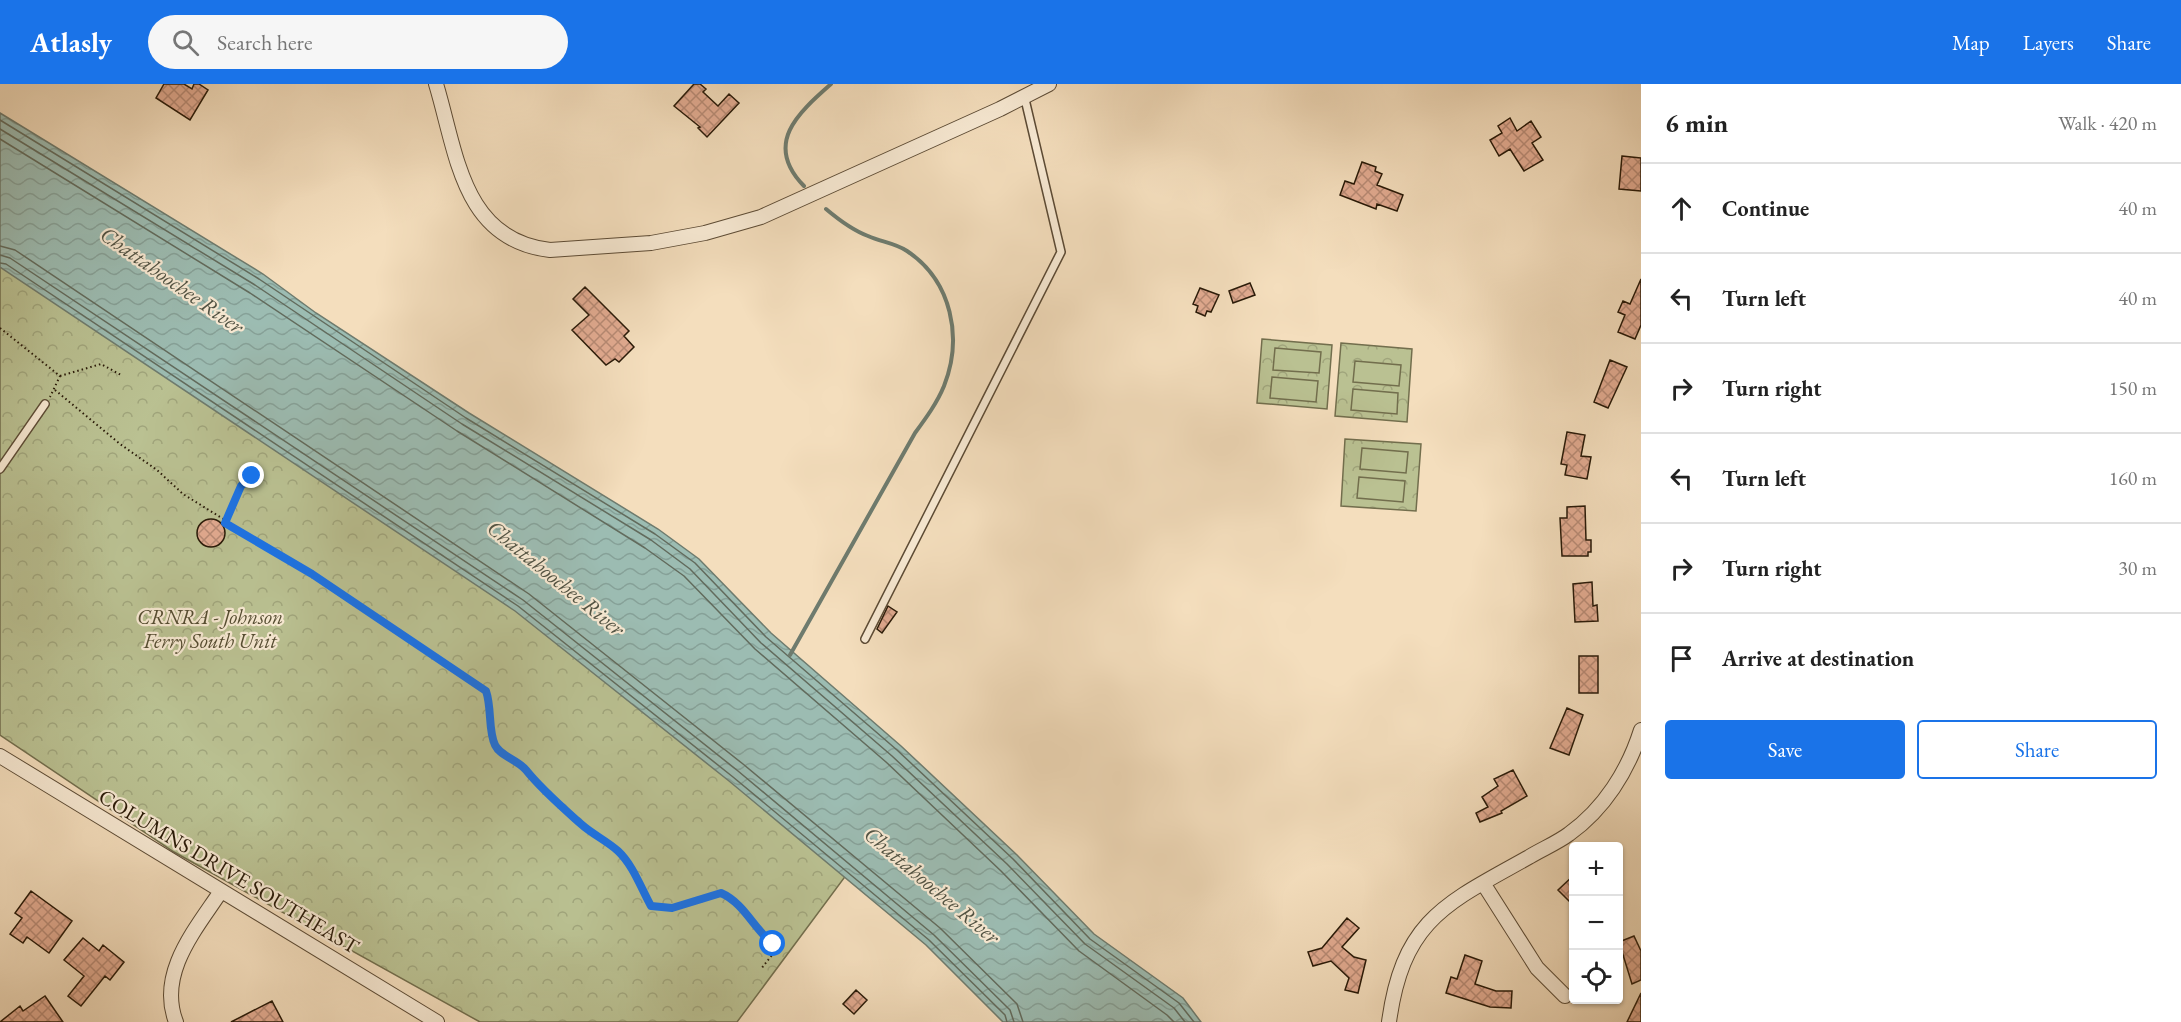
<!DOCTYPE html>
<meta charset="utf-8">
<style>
body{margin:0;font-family:"EB Garamond",serif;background:#f6f6f6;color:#222}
.controls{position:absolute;right:18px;bottom:18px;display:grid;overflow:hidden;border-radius:6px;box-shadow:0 2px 4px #0004}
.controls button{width:54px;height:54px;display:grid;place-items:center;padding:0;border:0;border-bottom:2px solid #e0e0e0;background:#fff;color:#222;font:30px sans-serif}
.stop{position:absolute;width:18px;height:18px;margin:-14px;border:4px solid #1a73e8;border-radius:50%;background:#fff}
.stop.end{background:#1a73e8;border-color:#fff;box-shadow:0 2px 6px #0008}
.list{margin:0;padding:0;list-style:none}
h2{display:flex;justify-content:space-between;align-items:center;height:78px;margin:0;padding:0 24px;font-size:26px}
h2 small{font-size:20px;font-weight:400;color:#767676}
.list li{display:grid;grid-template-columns:39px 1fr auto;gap:18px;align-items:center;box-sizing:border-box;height:90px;padding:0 24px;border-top:2px solid #e0e0e0}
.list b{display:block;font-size:22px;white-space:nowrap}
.list em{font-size:20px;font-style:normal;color:#767676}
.actions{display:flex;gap:12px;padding:18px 24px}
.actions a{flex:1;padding:14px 0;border:2px solid #1a73e8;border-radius:6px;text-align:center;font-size:21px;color:#1a73e8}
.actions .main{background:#1a73e8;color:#fff}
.icon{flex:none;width:33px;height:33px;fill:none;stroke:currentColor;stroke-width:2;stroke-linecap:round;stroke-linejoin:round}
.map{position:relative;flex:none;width:1641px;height:938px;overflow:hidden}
header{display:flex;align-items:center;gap:36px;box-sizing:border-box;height:84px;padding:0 30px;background:#1a73e8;color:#fff}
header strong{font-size:28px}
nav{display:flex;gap:33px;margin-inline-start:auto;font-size:21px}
.search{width:420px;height:54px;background:#f6f6f6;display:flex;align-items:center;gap:15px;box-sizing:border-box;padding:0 21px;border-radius:33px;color:#767676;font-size:22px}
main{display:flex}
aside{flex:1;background:#fff}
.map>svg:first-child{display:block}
</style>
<header>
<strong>Atlasly</strong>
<div class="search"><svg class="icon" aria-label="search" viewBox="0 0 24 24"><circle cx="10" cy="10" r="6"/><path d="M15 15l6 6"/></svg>Search here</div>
<nav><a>Map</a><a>Layers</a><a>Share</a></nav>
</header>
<main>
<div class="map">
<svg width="1641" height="938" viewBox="0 0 1641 938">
<defs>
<pattern id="forest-crowns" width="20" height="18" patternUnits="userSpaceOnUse" patternTransform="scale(1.5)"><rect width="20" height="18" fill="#bac192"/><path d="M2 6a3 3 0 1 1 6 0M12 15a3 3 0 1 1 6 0" fill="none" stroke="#a0a57c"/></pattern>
<pattern id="water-waves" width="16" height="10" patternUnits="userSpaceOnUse" patternTransform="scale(1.5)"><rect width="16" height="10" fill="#9cbcb2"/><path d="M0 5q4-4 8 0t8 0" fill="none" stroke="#86a198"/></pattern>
<pattern id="building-cross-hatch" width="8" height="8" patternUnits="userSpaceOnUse" patternTransform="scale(1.5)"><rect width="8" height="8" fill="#e2ab91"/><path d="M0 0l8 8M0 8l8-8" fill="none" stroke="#b78a74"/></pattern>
</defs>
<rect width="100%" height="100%" fill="#f4debd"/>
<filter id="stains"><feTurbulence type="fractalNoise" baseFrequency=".00333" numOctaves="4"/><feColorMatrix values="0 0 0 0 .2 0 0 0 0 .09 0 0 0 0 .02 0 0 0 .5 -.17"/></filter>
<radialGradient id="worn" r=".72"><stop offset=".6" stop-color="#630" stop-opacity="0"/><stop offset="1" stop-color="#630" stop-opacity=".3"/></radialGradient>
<!-- forest -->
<path fill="url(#forest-crowns)" stroke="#726e4d" stroke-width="1.5" d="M0,155L241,310L850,786L737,938H480L174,768L0,651Z
M1262,255L1332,261L1327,325L1257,319Z
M1341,259L1412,265L1407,338L1335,332Z
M1345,355L1421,360L1416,427L1341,422Z"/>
<!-- pitch -->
<path fill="#bac192" stroke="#726e4d" stroke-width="1.5" d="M1275,264L1321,268L1319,289L1273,286Z
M1355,277L1401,281L1399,302L1353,298Z
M1272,293L1318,297L1316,318L1270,314Z
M1353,305L1398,309L1397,330L1351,326Z
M1362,364L1408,368L1406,389L1360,385Z
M1359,393L1405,397L1403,418L1357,414Z"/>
<!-- water -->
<path fill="url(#water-waves)" stroke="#6e7b6e" stroke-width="1.5" d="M0,29L263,190L316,229L469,329L658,445L699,475L771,549L901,662L1017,771L1094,850L1183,914L1201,938H1003L926,861L729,697L515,527L0,183Z"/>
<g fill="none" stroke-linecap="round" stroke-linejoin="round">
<!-- shore -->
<path stroke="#626b5d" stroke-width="1.5" d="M0,36L259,195L466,334L655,450L695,479L766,553L897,666L1013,775L1090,855L1179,919L1194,938
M0,45L255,201L462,340L651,456L690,485L761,559L892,672L1007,780L1085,860L1174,924L1185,938
M0,55L250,209L457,347L645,464L684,492L755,565L886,678L1001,787L1079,867L1167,931L1174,938
M0,162L15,166L529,510L743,680L940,844L1017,920L1023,938
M0,171L10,174L523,516L738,687L934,851L1010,926L1014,938
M0,179L6,180L518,522L733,693L929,856L1005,931L1007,938"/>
<!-- stream -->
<path stroke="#6e7b6e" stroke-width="4" d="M804,102C763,60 798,29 831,0
M790,571L915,349C926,334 937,319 944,302C963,254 952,197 907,167C895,159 881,158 868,152C852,146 839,136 826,125"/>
</g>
<!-- building -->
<path fill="url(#building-cross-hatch)" stroke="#291a08" stroke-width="1.5" d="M164,0H184L192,5L194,0H199L208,6L190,36L156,14Z
M694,0H700L706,5L703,8L718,22L729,10L739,19L707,53L698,44L700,43L674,22Z
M1510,34L1517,47L1531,37L1541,53L1532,59L1543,76L1524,87L1510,65L1499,72L1490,56L1502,49L1498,42Z
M1622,72L1641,74V107L1619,105Z
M1362,78L1376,83L1375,87L1382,90L1377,101L1403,111L1397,127L1377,120L1376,125L1340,111L1345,97L1354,100Z
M1641,195V241L1635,255L1618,248L1625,231L1618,228L1623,217L1630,220Z
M1250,199L1255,211L1233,219L1229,207Z
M585,203L629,247L624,252L634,263L619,278L615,275L606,281L572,246L589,231L573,215Z
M1200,204L1219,211L1211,228L1207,227L1205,232L1196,228L1198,222L1193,220Z
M1610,276L1627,283L1608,324L1594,318Z
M1567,348L1585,351L1581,372L1591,373L1587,395L1565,391L1567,381L1561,380Z
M1585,422L1586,456H1591V468H1588V472H1562L1560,434H1567V423Z
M197 449a14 14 0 1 1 28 0a14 14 0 1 1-28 0Z
M1592,498L1593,522L1597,521L1598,537L1575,538L1573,500Z
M888,522L897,528L882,549L877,545Z
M1579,572H1598V609H1579Z
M1567,624L1583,631L1569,671L1550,664Z
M1513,686L1527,712L1501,727L1502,729L1480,738L1476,729L1488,723L1482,713L1498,702L1494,695Z
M1574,791V822L1558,806Z
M31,807L72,837L49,869L27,853L23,859L10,850L22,834L15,829Z
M1347,834L1359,844L1342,863L1354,873L1366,876L1358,909L1345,906L1349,894L1331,877L1313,882L1308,868L1322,864Z
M1634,852L1641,867V896L1632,900L1619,858Z
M83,854L99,867L103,861L124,878L110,896L105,892L81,922L68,912L84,892L64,876Z
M1465,871L1482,877L1475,900L1496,907H1512L1511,924L1490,923L1446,909L1451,893L1457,895Z
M856,906L867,916L854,930L843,920Z
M1641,909V938H1627Z
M45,912L63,938H0L20,922L23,927Z
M272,917L283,938H231Z"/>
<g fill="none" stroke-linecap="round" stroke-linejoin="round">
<defs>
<path id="service" d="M0,385L45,320
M865,555L1061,168L1024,11"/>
<path id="minor" d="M436,0C457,69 462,156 550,166L651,159L705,149L761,133L1000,25L1049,0
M0,672L437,938
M1483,799L1537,884L1565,912
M176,938C157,889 196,845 221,807
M1389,938C1403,835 1447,819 1529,773C1542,765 1557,759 1569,750C1604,725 1628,687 1641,646"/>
</defs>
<!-- service casing -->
<use href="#service" stroke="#5c4b35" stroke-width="10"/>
<!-- minor casing -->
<use href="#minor" stroke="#5c4b35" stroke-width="16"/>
<!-- path -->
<path stroke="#291a08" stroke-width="2" stroke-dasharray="1.5 3" stroke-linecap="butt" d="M0,244L60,292L50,313
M60,292L101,280L121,291
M55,306L120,360L157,386L183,410L312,490L486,607L491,621L493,658L497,665L526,685L532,697L564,722L581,741L618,767L630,782L651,822C658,822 667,824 674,823C692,819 717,803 732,815C748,828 757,847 773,860L772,871L761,885
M225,439L241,402L252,391"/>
<!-- service -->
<use href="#service" stroke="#f8ead4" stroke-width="7"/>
<!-- minor -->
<use href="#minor" stroke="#f8ead4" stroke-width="14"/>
</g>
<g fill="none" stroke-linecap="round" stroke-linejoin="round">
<!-- route -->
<path stroke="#1a73e8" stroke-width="8" d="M252,392L241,402L225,439L312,490L486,607C492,624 488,647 495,661C500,672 518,676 526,686C542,706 562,723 581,740C592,750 607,757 618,767C633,781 641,804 651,822L672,824L721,809C744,819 754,845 773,860"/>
</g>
<g text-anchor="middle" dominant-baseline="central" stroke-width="4.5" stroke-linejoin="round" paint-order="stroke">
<!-- park labels -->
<g font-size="21" font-style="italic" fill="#544c31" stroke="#f8ead4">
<text x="210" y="532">CRNRA - Johnson<tspan x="210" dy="24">Ferry South Unit</tspan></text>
</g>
<!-- street labels -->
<g font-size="21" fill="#291a08" stroke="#f8ead4">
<text transform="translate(229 787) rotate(31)">COLUMNS DRIVE SOUTHEAST</text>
</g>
<!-- water labels -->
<g font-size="22" font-style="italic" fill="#515344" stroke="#f8ead4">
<text transform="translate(172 196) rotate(35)">Chattahoochee River</text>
<text transform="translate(556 494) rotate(39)">Chattahoochee River</text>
<text transform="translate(932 801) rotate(40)">Chattahoochee River</text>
</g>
</g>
<rect width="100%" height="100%" filter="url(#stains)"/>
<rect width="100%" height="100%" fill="url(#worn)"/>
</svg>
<div class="controls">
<button>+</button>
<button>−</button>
<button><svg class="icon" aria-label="locate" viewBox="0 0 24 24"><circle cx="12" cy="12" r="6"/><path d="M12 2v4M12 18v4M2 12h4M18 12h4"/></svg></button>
</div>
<div class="stop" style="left:773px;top:860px"></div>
<div class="stop end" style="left:252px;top:392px"></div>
</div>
<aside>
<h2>6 min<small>Walk · 420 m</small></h2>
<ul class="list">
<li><svg class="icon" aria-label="ahead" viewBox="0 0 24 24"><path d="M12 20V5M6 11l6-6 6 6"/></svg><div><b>Continue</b></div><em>40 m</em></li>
<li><svg class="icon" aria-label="left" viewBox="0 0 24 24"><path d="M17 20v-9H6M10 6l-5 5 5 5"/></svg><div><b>Turn left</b></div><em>40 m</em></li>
<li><svg class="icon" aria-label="right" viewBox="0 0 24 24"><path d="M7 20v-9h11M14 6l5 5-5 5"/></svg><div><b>Turn right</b></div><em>150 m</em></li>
<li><svg class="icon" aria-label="left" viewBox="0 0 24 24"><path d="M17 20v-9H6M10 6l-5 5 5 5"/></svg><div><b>Turn left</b></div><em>160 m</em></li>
<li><svg class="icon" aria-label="right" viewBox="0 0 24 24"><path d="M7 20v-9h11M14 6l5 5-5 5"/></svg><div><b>Turn right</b></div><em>30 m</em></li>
<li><svg class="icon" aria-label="arrive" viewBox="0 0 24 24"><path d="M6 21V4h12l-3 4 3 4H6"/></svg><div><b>Arrive at destination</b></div></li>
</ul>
<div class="actions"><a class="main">Save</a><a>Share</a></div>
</aside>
</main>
